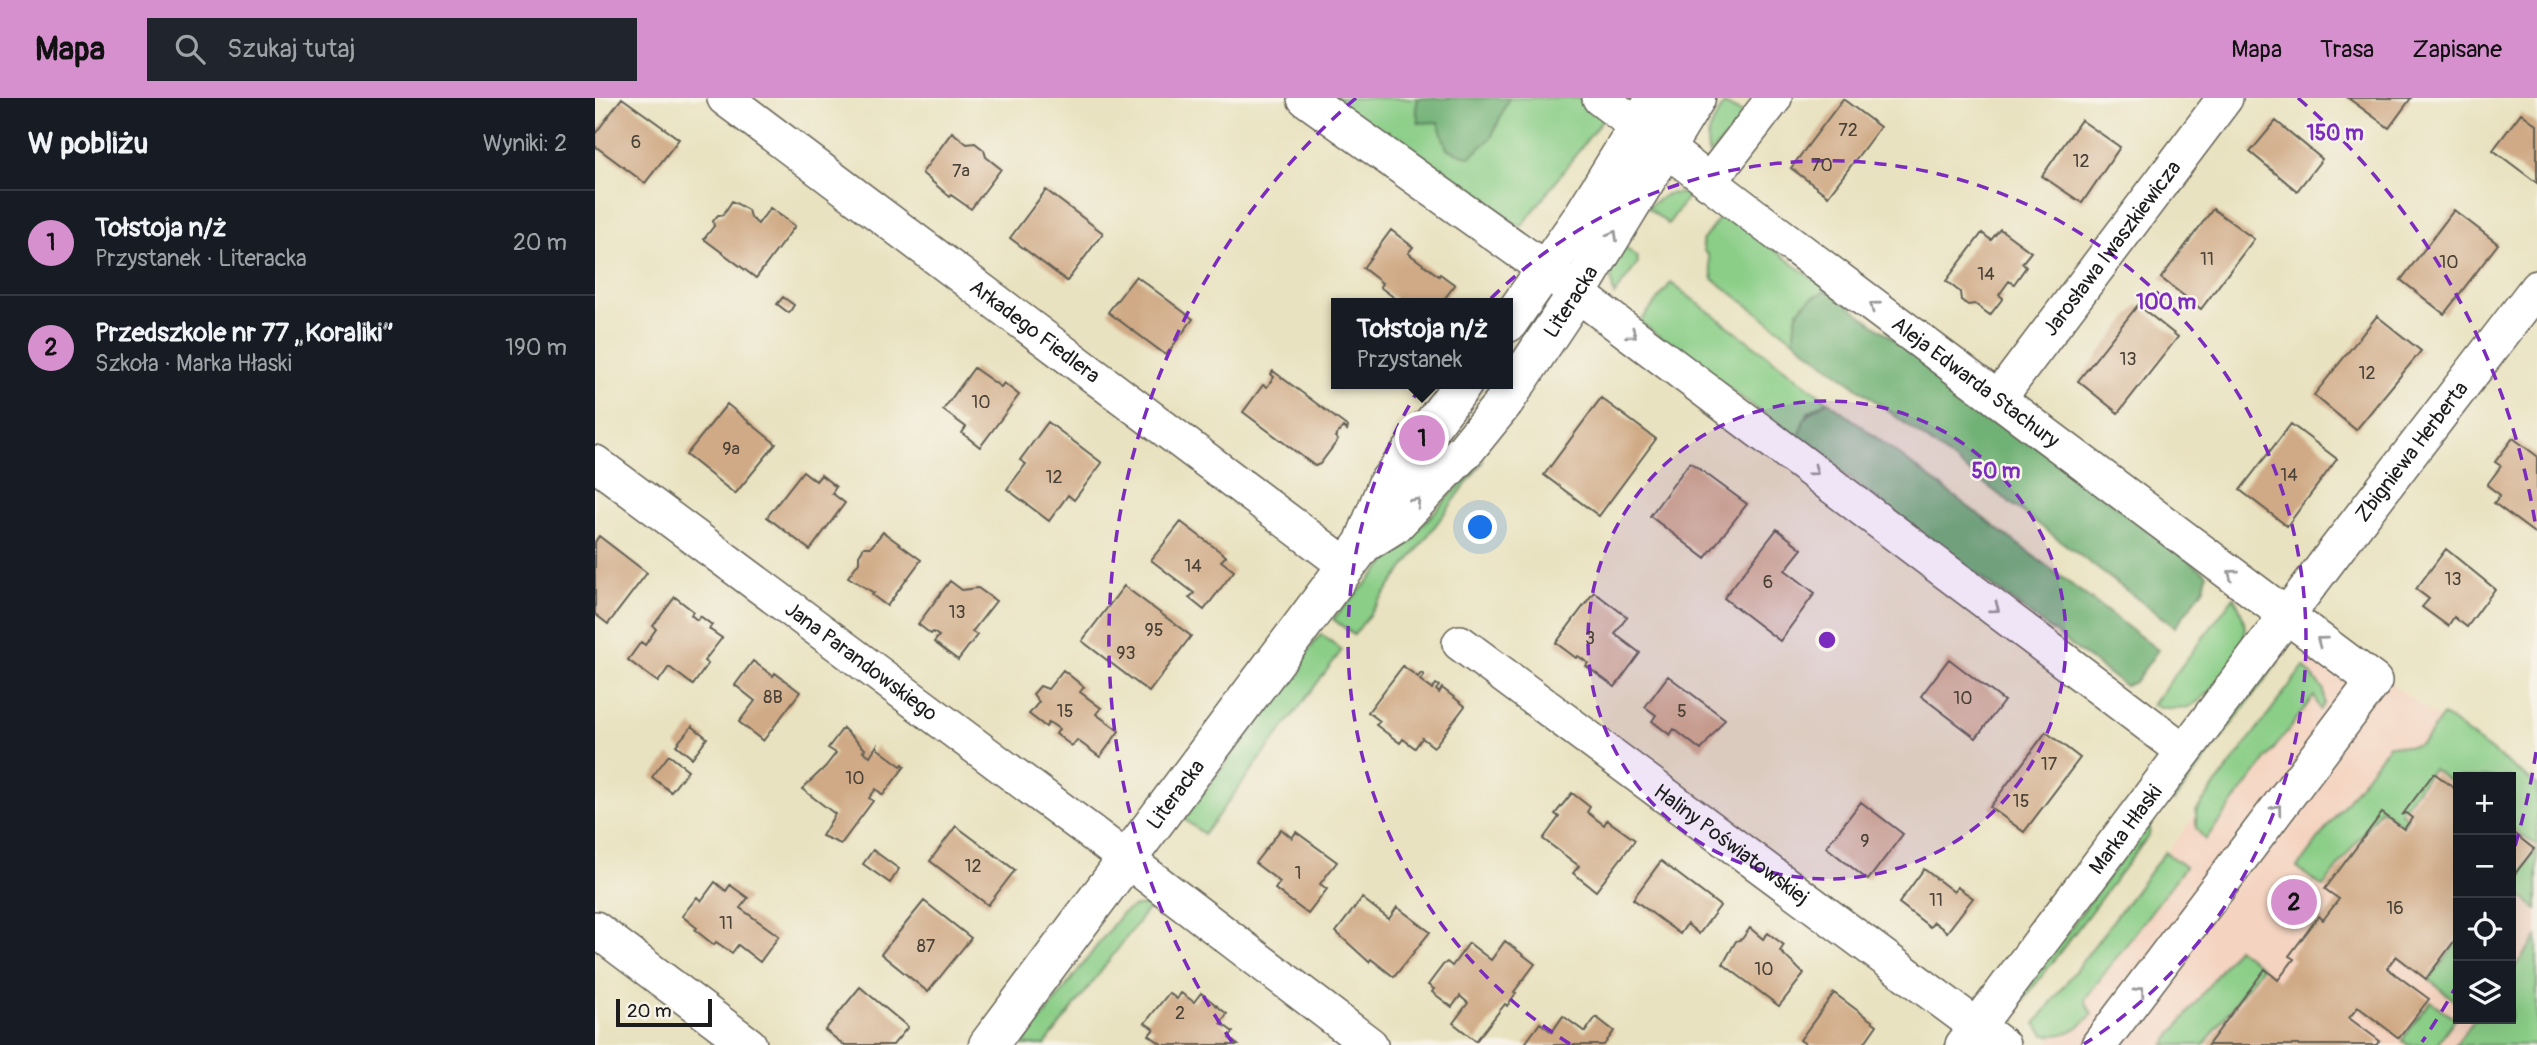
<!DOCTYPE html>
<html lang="pl">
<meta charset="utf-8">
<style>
body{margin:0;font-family:Pangolin,sans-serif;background:#20242c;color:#f1f3f6}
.controls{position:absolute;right:21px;bottom:21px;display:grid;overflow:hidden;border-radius:0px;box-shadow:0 7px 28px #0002}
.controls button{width:63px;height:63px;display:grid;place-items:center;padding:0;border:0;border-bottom:2px solid #363941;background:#171b24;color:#f1f3f6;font:35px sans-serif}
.scale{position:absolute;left:21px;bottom:18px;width:96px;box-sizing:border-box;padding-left:7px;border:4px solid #1c1c1c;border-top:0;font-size:19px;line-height:24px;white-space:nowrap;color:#1c1c1c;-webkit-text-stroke:5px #f7f3e8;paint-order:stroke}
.you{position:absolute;left:886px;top:430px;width:24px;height:24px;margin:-18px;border:5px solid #fff;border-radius:50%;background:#1a73e8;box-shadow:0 0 0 10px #1a73e833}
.badge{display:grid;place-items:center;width:46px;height:46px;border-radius:50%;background:#d690ce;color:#111;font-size:23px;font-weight:700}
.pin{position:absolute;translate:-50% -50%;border:4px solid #fff;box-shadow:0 2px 7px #0006}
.popup{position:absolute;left:736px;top:200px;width:182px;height:91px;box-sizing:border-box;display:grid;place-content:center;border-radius:0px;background:#171b24;filter:drop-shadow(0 2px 5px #0005);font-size:23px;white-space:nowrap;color:#9ea1a6}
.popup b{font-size:26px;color:#f1f3f6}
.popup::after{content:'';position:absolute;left:50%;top:100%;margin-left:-14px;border:14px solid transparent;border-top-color:#171b24}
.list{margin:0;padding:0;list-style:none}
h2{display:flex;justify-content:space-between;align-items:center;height:91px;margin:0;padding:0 28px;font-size:30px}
h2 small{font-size:23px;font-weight:400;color:#9ea1a6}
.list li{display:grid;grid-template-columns:46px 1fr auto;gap:21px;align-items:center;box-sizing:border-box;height:105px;padding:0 28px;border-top:2px solid #363941}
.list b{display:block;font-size:26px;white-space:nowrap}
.list p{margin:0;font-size:23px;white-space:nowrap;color:#9ea1a6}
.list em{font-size:23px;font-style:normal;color:#9ea1a6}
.icon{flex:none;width:38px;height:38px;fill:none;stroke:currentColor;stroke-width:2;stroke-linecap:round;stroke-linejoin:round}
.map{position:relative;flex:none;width:1942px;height:947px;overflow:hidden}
header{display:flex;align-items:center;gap:42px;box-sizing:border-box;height:98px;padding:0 35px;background:#d690ce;color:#111}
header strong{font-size:33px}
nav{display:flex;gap:38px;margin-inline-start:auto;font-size:24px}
.search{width:490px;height:63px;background:#20242c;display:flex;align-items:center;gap:18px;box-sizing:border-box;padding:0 24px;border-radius:0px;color:#9ea1a6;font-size:26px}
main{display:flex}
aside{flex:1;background:#171b24}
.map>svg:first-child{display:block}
</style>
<header>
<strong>Mapa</strong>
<div class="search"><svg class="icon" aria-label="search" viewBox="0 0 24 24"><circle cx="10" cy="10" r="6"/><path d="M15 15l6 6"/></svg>Szukaj tutaj</div>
<nav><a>Mapa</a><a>Trasa</a><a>Zapisane</a></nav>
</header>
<main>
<aside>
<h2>W pobliżu<small>Wyniki: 2</small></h2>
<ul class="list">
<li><span class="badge">1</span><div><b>Tołstoja n/ż</b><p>Przystanek · Literacka</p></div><em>20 m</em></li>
<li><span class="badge">2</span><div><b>Przedszkole nr 77 „Koraliki”</b><p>Szkoła · Marka Hłaski</p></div><em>190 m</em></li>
</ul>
</aside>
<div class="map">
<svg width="1942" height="947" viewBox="0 0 1942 947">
<rect width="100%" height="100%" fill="#f7f3e8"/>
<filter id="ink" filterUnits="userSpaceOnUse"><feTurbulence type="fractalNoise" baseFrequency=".0143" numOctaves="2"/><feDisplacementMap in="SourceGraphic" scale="14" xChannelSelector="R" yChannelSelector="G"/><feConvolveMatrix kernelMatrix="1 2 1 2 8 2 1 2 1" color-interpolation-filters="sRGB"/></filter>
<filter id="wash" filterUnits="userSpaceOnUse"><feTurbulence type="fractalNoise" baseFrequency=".00686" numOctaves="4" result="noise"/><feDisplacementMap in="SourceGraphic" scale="28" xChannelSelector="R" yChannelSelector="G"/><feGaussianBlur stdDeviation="1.57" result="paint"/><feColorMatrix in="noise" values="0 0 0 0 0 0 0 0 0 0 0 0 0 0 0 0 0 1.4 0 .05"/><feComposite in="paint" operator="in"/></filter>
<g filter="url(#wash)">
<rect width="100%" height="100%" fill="#e9e2c0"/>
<!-- built -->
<path fill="#f4d3c0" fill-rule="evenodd" d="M1734,539L1942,695V947H1456L1452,914ZM1863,679H1916V921H1863Z"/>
<!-- green -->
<path fill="#8ace87" stroke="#537552" stroke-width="2" d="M727,0H986L1010,18L927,128L886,112Z
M1129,6L1153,18L1114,57C1108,37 1119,23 1129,6Z
M1088,95L1095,96L1073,126L1052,109L1072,96Z
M1129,114L1233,192C1205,205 1199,210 1199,242L1118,181L1113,157L1109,153L1107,143Z
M1028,148L1042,159L1043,165L1019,197L1015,174Z
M1076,185L1233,303L1213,314L1205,343L1045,224Z
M889,362L759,537L738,521L744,514Z
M1639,499C1646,512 1652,525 1649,541C1645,562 1611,604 1590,610C1579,612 1568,610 1557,607Z
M726,536L747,552L609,736L589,721Z
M1684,563L1579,703L1572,700L1674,568Z
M1709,568L1729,592V606L1725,612L1719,598L1610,742L1601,730V713Z
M1848,617L1942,687V748L1916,729V679H1863V689L1838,671L1805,714L1813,720L1808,727L1786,711L1728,789L1702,770L1794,647C1831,651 1827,646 1848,617Z
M1552,727L1555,730L1554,737L1427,904L1430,891Z
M1942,751V811L1916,791V787Z
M1570,754L1590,769L1490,901L1497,916C1484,931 1470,939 1450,937L1440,926Z
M556,807L450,947H427L526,816L540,808Z
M1942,839V947H1860L1880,921H1916V874Z
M1863,843V905L1834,882Z
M1642,850L1667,869L1609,947H1569Z
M1835,903L1860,921L1841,947H1813L1807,942Z"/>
<!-- forest -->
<path fill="#6fb174" stroke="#466648" stroke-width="2" d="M823,0H914L896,40L875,59L852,51L843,24L824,25L821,10Z
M1233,192L1612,476L1609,490L1580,529L1199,242C1199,210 1205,205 1233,192Z
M1233,303L1563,552L1540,584L1530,588L1205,343C1206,318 1212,315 1233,303Z"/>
<g id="blocks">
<!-- building -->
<path fill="#d0aa86" d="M27,0L84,41L50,85L0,48V36Z
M1753,0H1816L1794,30Z
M1248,1L1285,29L1233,98L1196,70Z
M1926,15L1942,27V85L1898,52Z
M1486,22L1525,49L1487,105L1447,78Z
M1681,23L1727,61L1702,93L1655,54Z
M357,34L372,46L380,45L389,52L391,59L406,71L376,111L356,97L355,99L327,75Z
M451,92L508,135L472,183L415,140Z
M137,103L153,112L155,119L163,126L175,110L200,128L161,180L109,141L119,128L118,123L123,117H128Z
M1618,111L1659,141L1606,211L1566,180Z
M1859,112L1903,146L1849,216L1806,182Z
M1405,131L1436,154L1427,165L1431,169L1419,186L1414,183L1404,197L1408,200L1395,217L1380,206L1373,207L1366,202L1365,194L1351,183L1387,135L1396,142Z
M796,132L818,149L813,155L844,178L845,176L860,187L846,205H815L808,200L805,204L785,189L787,185L768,170Z
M541,178L598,221L571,257L513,214Z
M188,199L199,207L194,215L182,206Z
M1543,207L1583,239L1523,315L1483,283Z
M1782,218L1826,253L1761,332L1719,297Z
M379,270L406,289L409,285L424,297L385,349L367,335L371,329L348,312Z
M678,273L753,329L752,332L748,329L740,339L743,342L725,366L720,368L648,314L668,287L672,289L679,279L676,276Z
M1006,300L1061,341L1004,418L949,377Z
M132,306L181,346L140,396L91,357Z
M453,324L507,365L479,402L473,397L454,423L412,391L431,366L425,362Z
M1696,326L1742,361L1692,428L1645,392Z
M1918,340L1942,358V437L1899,405L1905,397L1892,387L1906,368L1900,364Z
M1095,364L1152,406L1110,460L1055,418Z
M208,373L221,383L226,377L241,389L237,395L250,405L215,452L172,419Z
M586,424L631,458L626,463L639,473L609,512L594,500L599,495L556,462Z
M1182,431L1207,451L1190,472L1220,495L1185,543L1129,500Z
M288,434L326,462L292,508L277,497L279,495L253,479L264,464V457L269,449H276Z
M4,438L52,475L13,526L0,516V444Z
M1851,451L1900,491L1872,529L1859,519L1853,528L1827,509L1834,501L1821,491Z
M355,483L367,492L383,490L401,503L377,534L382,537L363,562L339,544L344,538L338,534L336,536L323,526Z
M529,488L596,538L554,594L487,543Z
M999,494L1032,519L1020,536L1045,555L1020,589L991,568L993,565L983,558L981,560L961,545Z
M80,499L98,513L96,517L102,522L105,518L117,527L114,531L127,540L109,563L113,566L98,587L74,569L63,584L33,562L46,544L50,547L61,531L58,528Z
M1354,561L1409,603L1381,640L1326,598Z
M158,563L178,578L180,575L205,594L168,643L144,624L160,603L140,587Z
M808,568L823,579L826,575L829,577L825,582L837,591L841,586L844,588L841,592L844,595L847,590L870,608L839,649L827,640L820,650L808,641L805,645L781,627L785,623L773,614Z
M468,572L489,589L485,594L506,610L501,616L524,633L505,659L482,642L477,648L461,636L464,631L454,624L451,629L434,616L444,604L438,596L445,588L453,591Z
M1073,578L1130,621L1106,652L1079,631L1075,637L1057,623L1061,617L1050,609Z
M97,628L112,640L97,660L81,647Z
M248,630L270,651L268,653L275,658L282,647L283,651L306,668L308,666L310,668L288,697L281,691L274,700L278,703L246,746L227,738L240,716L207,691L230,669L241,655L233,650Z
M1451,634L1485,660L1429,734L1395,709Z
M74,657L93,672L76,694L57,679Z
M1839,675L1863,693V838L1831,881L1801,858L1792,870L1834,901L1804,940L1763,909L1754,920L1785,943L1781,947H1613L1670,871L1683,882L1699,861L1694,858L1724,818L1728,822L1744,801L1730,791L1787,715L1809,731L1817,720L1811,715L1808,716Z
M977,695L995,709L992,714L1009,727L1012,722L1040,742L1001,793L978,775L984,768L948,741L964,719L960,716Z
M1266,704L1308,736L1273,782L1231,749Z
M361,728L420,772L393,807L335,763Z
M686,731L697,740L701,734L742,764L725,786L732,791L713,816L680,791L685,784L660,765Z
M1916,733L1939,751L1916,781Z
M278,752L304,771L295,785L268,766Z
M1066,763L1125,808L1104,836L1092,826L1085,836L1038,801Z
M1329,771L1359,794L1362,789L1378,800L1352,834L1339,824L1335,829L1304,805Z
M120,784L131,793L135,787L153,800L145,810L184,838L165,864L143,847L137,855L121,844L119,847L100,832L102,830L87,818L102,799L106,803Z
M767,800L794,821L802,809L835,834L799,879L776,861L774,864L741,834Z
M329,803L376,840L333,894L286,856Z
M1155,830L1168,841L1173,835L1189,847L1185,853L1209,876L1184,908L1128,866L1141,843L1147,841Z
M910,843L940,866L919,894L921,895L912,908L910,906L881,943L858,925L873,905L865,898L857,909L837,894L839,891L833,887L848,867L852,864L857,868L874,845L896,862Z
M265,889L313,929L298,947H249L230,932Z
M574,895L582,901L586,895L599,904L606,895L632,916L626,925L638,934L634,940L643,947H568L554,937L559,931L550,925Z
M1239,895L1282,927L1268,947H1212L1205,942Z
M968,918L990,934L1001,919L1019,933L1009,947H929L945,925L957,934Z"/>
</g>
</g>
<g filter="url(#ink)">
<use href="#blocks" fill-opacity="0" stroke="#646155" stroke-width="2"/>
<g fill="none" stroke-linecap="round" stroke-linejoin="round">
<defs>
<g id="minor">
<path id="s1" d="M130,0L752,468"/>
<path d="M710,0L951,172L1589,653"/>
<path id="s2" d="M1005,0L1171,127L1779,583L1504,947"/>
<path d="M1114,84L1179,0"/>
<path id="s3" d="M1403,301L1630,0"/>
<path id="s4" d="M0,365L493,732L775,947"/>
<path id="s5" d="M865,545L1407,947"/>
<path d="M0,831L154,947"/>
<path id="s6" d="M1368,947L1741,452L1942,190"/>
</g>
<g id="tertiary">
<path d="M913,225L986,121L1061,0"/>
<path id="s7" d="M768,446L800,426L872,350L910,303L982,195L1101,0"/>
<path id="s8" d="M393,947L768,446L792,386L868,286"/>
</g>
</defs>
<!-- minor casing -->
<use href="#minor" stroke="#646155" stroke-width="38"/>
<!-- tertiary casing -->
<use href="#tertiary" stroke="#646155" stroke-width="41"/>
<!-- minor -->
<use href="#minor" stroke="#fff" stroke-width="35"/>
<!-- tertiary -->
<use href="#tertiary" stroke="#fff" stroke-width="38"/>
</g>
<!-- one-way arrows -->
<defs><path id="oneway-chevron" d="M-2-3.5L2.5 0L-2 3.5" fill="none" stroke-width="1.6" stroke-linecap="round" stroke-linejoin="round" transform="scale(1.75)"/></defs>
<g stroke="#999">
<use href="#oneway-chevron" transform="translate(1018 137) rotate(-60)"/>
<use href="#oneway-chevron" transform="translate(1279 208) rotate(-143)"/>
<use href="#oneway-chevron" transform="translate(1037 236) rotate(36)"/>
<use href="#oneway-chevron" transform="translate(1219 373) rotate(37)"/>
<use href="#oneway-chevron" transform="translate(821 404) rotate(-47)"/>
<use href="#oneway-chevron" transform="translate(1637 476) rotate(-143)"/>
<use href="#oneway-chevron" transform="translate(1400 510) rotate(37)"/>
<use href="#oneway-chevron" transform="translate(1726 543) rotate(-143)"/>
<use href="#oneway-chevron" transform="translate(1682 711) rotate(-53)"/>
<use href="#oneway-chevron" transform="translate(1545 893) rotate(-53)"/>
</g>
</g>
<!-- distance rings -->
<circle cx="1232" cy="542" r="239" fill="#7b2cbf" fill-opacity=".12"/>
<g fill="none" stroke="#7b2cbf" stroke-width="3.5" stroke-dasharray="12 9">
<circle cx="1232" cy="542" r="239"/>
<path d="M975 946A479 479 0 1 1 1489 946"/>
<path d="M1941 654A718 718 0 0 1 1917 758M1863 885A718 718 0 0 1 1827 944M637 944A718 718 0 0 1 761 0M1703 0A718 718 0 0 1 1941 430"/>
</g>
<g text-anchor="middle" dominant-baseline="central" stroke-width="5" stroke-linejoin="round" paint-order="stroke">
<!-- number labels -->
<g font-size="18" fill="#494036">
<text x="1253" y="32">72</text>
<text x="41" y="44">6</text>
<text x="1486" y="63">12</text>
<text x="1227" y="67">70</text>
<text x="366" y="73">7a</text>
<text x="1612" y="161">11</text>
<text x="1854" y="164">10</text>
<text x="1391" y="176">14</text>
<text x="1533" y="261">13</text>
<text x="1772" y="275">12</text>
<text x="386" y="304">10</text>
<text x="136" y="351">9a</text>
<text x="1694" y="377">14</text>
<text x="459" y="379">12</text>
<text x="598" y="468">14</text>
<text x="1858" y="481">13</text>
<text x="1173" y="484">6</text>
<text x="362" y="514">13</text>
<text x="559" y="532">95</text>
<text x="995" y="540">3</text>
<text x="531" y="555">93</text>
<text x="178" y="599">8B</text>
<text x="1368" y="600">10</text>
<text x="470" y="613">15</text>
<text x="1087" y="613">5</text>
<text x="1454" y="666">17</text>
<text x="260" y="680">10</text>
<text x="1426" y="703">15</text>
<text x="1270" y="743">9</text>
<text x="378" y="768">12</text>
<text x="703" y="775">1</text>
<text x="1341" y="802">11</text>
<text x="1800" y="810">16</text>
<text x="131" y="825">11</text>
<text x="331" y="848">87</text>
<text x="1169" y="871">10</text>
<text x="585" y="915">2</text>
</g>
<!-- street labels -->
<g font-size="21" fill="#1c1c1c" stroke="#f7f3e8">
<text stroke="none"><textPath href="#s3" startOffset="189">Jarosława Iwaszkiewicza</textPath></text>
<text stroke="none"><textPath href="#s7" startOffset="322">Literacka</textPath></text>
<text stroke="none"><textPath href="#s1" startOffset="388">Arkadego Fiedlera</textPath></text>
<text stroke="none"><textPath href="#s2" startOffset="471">Aleja Edwarda Stachury</textPath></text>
<text stroke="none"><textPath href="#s6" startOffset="744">Zbigniewa Herberta</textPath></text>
<text stroke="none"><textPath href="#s4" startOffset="332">Jana Parandowskiego</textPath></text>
<text stroke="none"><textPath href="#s8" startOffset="313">Literacka</textPath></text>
<text stroke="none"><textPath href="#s6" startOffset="270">Marka Hłaski</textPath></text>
<text stroke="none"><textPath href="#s5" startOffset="338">Haliny Poświatowskiej</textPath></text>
</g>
</g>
<circle cx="1232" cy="542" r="10" fill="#7b2cbf" stroke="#f7f3e8" stroke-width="3.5"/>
<g font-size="21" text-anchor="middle" font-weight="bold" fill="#7b2cbf" stroke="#f7f3e8" stroke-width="5" stroke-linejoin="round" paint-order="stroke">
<text x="1740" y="42">150 m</text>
<text x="1571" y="211">100 m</text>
<text x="1401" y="380">50 m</text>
</g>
</svg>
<div class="controls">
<button>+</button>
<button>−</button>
<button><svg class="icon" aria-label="locate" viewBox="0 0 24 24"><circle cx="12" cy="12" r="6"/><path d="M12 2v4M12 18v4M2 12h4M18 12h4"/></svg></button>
<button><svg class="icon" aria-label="layers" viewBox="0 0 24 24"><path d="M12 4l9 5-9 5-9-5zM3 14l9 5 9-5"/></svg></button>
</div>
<div class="scale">20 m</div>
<div class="you"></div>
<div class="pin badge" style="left:827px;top:340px">1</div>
<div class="popup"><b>Tołstoja n/ż</b>Przystanek</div>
<div class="pin badge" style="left:1699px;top:804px">2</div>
</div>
</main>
